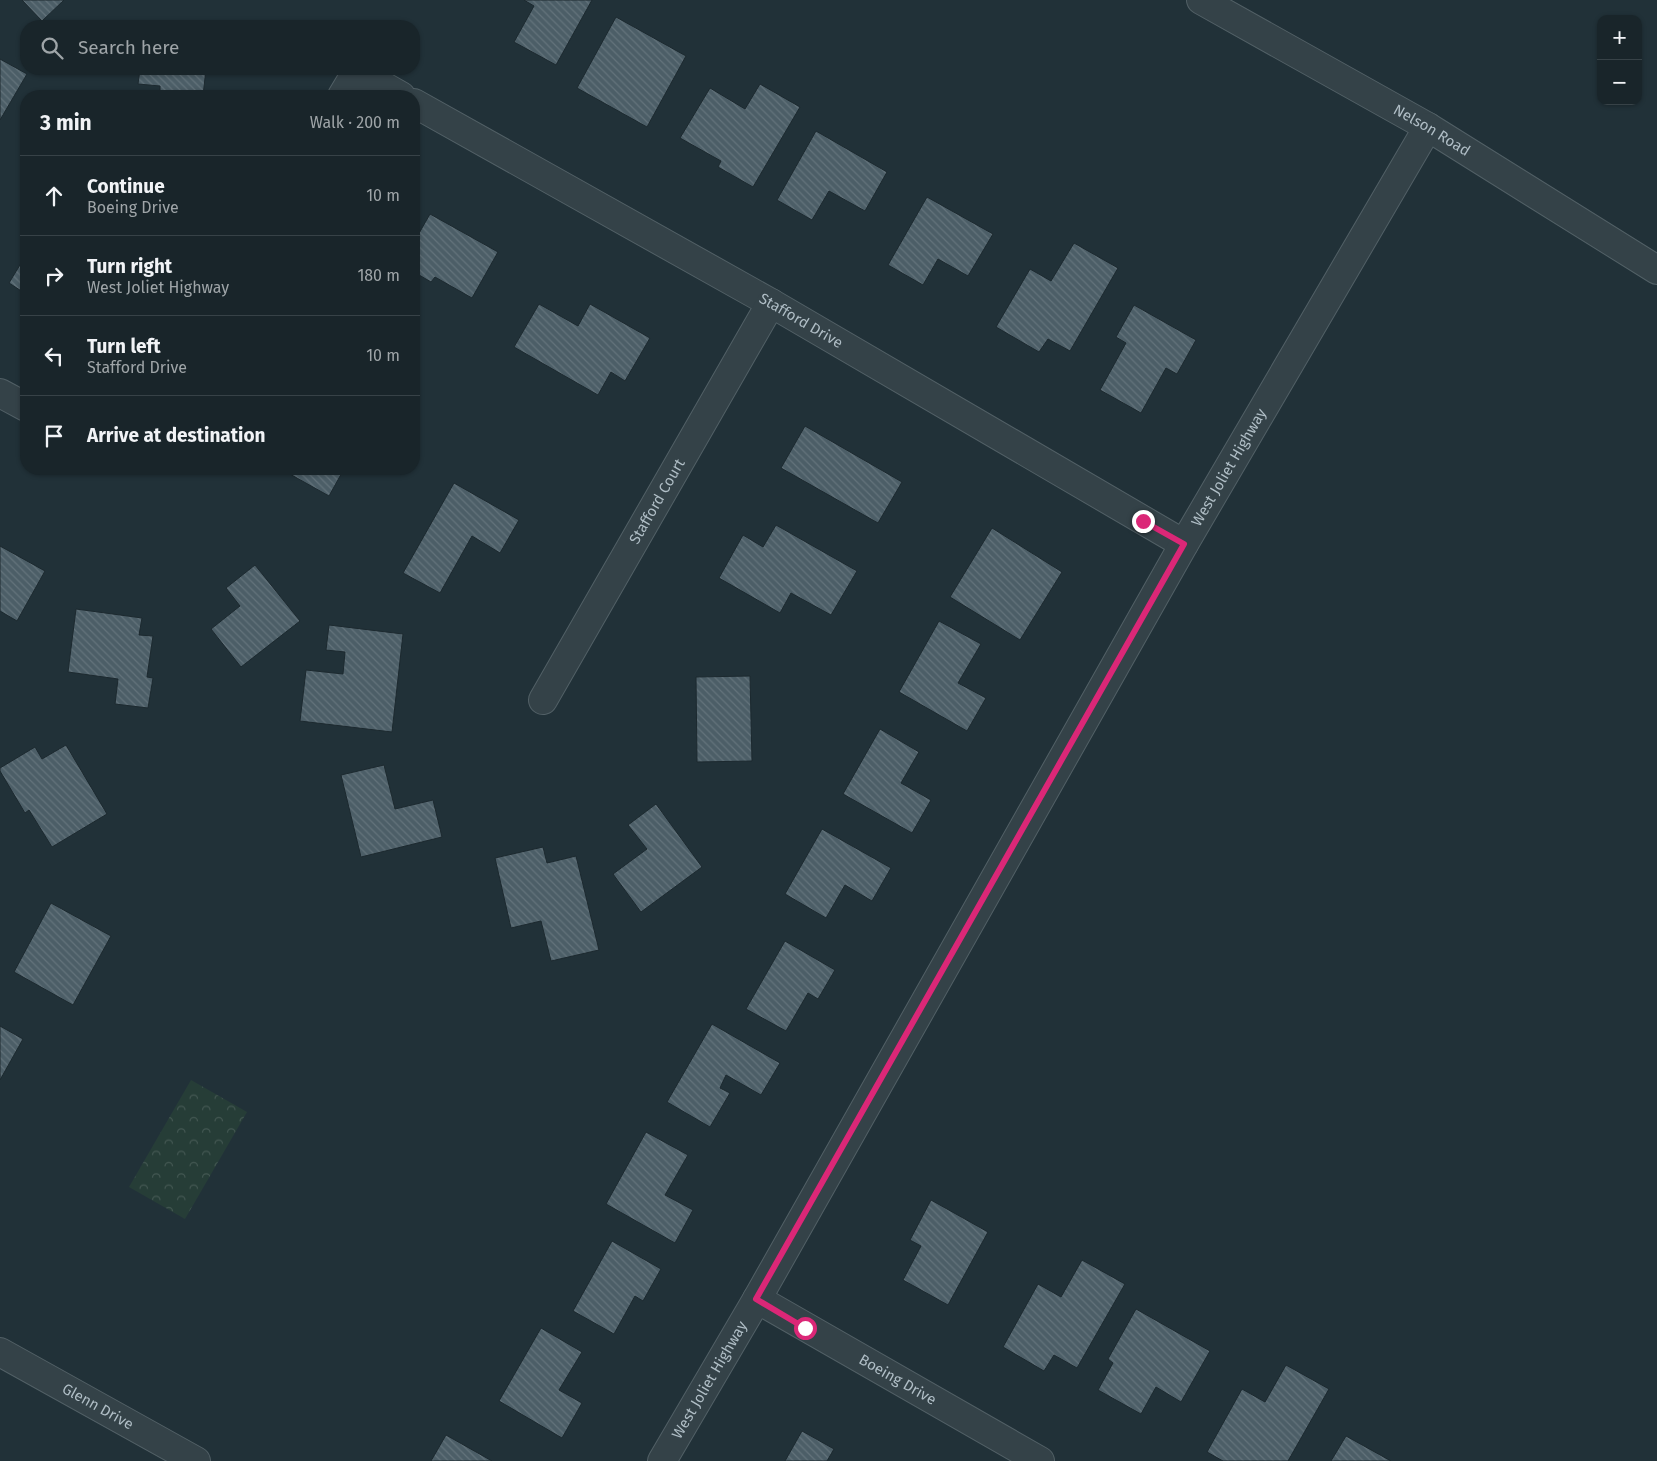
<!DOCTYPE html>
<meta charset="utf-8">
<style>
body{margin:0;font-family:"Fira Sans",sans-serif;background:#263136;color:#f1f3f6}
.controls{position:absolute;right:15px;top:15px;display:grid;overflow:hidden;border-radius:10px;box-shadow:0 1px 4px #0004}
.controls button{width:45px;height:45px;display:grid;place-items:center;padding:0;border:0;border-bottom:1px solid #374247;background:#19252a;color:#f1f3f6;font:25px sans-serif}
.stop{position:absolute;width:15px;height:15px;margin:-11px;border:4px solid #db2777;border-radius:50%;background:#fff}
.stop.end{background:#db2777;border-color:#fff;box-shadow:0 1px 5px #0008}
.list{margin:0;padding:0;list-style:none}
h2{display:flex;justify-content:space-between;align-items:center;height:65px;margin:0;padding:0 20px;font-size:21px}
h2 small{font-size:16px;font-weight:400;color:#9fa5a8}
.list li{display:grid;grid-template-columns:32px 1fr auto;gap:15px;align-items:center;box-sizing:border-box;height:80px;padding:0 20px;border-top:1px solid #374247}
.list b{display:block;font-size:19px;white-space:nowrap}
.list p{margin:0;font-size:16px;white-space:nowrap;color:#9fa5a8}
.list em{font-size:16px;font-style:normal;color:#9fa5a8}
.icon{flex:none;width:28px;height:28px;fill:none;stroke:currentColor;stroke-width:2;stroke-linecap:round;stroke-linejoin:round}
.map{position:relative;flex:none;width:1657px;height:1461px;overflow:hidden}
.search{position:absolute;background:#19252a;box-shadow:0 1px 4px #0004;left:20px;top:20px;width:400px;height:55px;display:flex;align-items:center;gap:12px;box-sizing:border-box;padding:0 18px;border-radius:20px;color:#9fa5a8;font-size:19px}
.panel{position:absolute;background:#19252a;box-shadow:0 1px 4px #0004;left:20px;top:90px;width:400px;height:385px;border-radius:20px}
.map>svg:first-child{display:block}
</style>
<div class="map">
<svg width="1657" height="1461" viewBox="0 0 1657 1461">
<defs>
<pattern id="forest-crowns" width="20" height="18" patternUnits="userSpaceOnUse" patternTransform="scale(1.25)"><rect width="20" height="18" fill="#263d37"/><path d="M2 6a3 3 0 1 1 6 0M12 15a3 3 0 1 1 6 0" fill="none" stroke="#435752"/></pattern>
<pattern id="building-back-hatch" width="6" height="6" patternUnits="userSpaceOnUse" patternTransform="scale(1.25)"><rect width="6" height="6" fill="#4c5e67"/><path d="M-1 5l2 2M0 0l6 6M5-1l2 2" fill="none" stroke="#63737b"/></pattern>
</defs>
<rect width="100%" height="100%" fill="#213138"/>
<!-- forest -->
<path fill="url(#forest-crowns)" d="M191,1080L247,1112L185,1219L129,1187Z"/>
<!-- building -->
<path fill="url(#building-back-hatch)" stroke="#1c292f" d="M22,0H64L42,21Z
M524,0H592L556,65L514,42L534,6Z
M616,17L686,56L647,127L577,88Z
M0,59L27,74L0,120Z
M140,69H206L203,96H160V86L138,84Z
M760,84L800,107L753,187L718,167L721,161L680,138L710,88L745,109Z
M816,131L887,172L865,211L829,191L812,220L777,200Z
M927,197L993,234L968,276L938,259L923,285L888,265Z
M430,214L498,252L472,298L435,277L431,282L414,272V242Z
M1074,243L1118,268L1070,351L1048,339L1039,352L996,327L1030,269L1051,281Z
M26,255V294L9,283Z
M539,304L578,326L590,304L650,338L625,381L611,372L598,395L514,347Z
M1134,305L1196,340L1177,374L1166,368L1141,413L1100,390L1126,343L1116,337Z
M805,426L902,482L878,523L781,468Z
M290,469H344L329,496L288,473Z
M454,483L519,520L500,553L472,536L440,593L403,573Z
M776,525L857,571L831,615L791,593L780,613L719,578L743,535L763,547Z
M992,528L1062,572L1020,640L950,597Z
M0,546L45,571L17,621L0,611Z
M255,565L300,621L241,667L211,629L240,606L226,588Z
M76,609L142,618L139,635L153,636L147,677L153,678L148,708L115,704L118,679L68,672Z
M939,621L981,644L958,683L986,698L967,731L899,692Z
M329,625L403,634L392,732L300,721L306,670L343,674L345,652L326,650Z
M750,676L752,761L697,762L696,677Z
M880,729L919,752L901,783L931,800L912,833L843,794Z
M66,745L107,814L52,847L29,810L25,813L0,771V768L35,747L42,759Z
M384,765L395,809L433,800L442,837L361,857L341,775Z
M656,804L702,867L641,912L613,874L647,849L628,825Z
M822,829L891,868L872,901L845,885L826,918L785,894Z
M543,847L547,863L576,856L599,950L551,961L541,921L511,928L495,858Z
M51,903L111,936L73,1005L14,972Z
M785,941L835,970L818,999L808,993L786,1031L746,1009Z
M712,1024L780,1063L761,1095L726,1075L720,1088L730,1093L710,1127L667,1102Z
M0,1026L23,1039L0,1080Z
M646,1132L688,1155L665,1195L693,1210L675,1243L606,1204Z
M931,1200L988,1232L948,1305L903,1280L921,1246L910,1240Z
M612,1241L661,1269L643,1301L635,1296L614,1334L573,1311Z
M1082,1260L1125,1284L1077,1368L1054,1355L1044,1371L1003,1347L1038,1284L1061,1297Z
M1136,1309L1210,1351L1181,1402L1156,1387L1141,1414L1098,1390L1113,1363L1108,1359Z
M541,1328L582,1352L559,1390L582,1403L562,1438L499,1401Z
M1286,1365L1329,1389L1288,1461H1223L1207,1452L1242,1389L1265,1402Z
M802,1431L834,1449L827,1461H785Z
M446,1435L492,1461H431Z
M1346,1436L1391,1461H1331Z"/>
<g fill="none" stroke-linecap="round" stroke-linejoin="round">
<defs>
<g id="minor">
<path id="s1" d="M1201,0L1428,127L1657,270"/>
<path d="M342,96L357,71L401,96"/>
<path id="s2" d="M414,103L771,303L1184,544"/>
<path d="M0,393L26,407"/>
<path id="s3" d="M543,700L771,303"/>
<path id="s4" d="M757,1299L1040,1461"/>
<path id="s5" d="M0,1352L196,1461"/>
<path id="s6" d="M662,1461L757,1299L1184,544L1428,127"/>
</g>
</defs>
<!-- minor casing -->
<use href="#minor" stroke="#526066" stroke-width="30"/>
<!-- minor -->
<use href="#minor" stroke="#344248" stroke-width="28"/>
</g>
<g fill="none" stroke-linecap="round" stroke-linejoin="round">
<!-- route -->
<path stroke="#db2777" stroke-width="6" d="M805,1328L756,1299L1184,544L1143,521"/>
</g>
<g text-anchor="middle" dominant-baseline="central" stroke-width="4" stroke-linejoin="round" paint-order="stroke">
<!-- street labels -->
<g font-size="15" fill="#afbdc5" stroke="#1a272d">
<text stroke="none"><textPath href="#s1" startOffset="265">Nelson Road</textPath></text>
<text stroke="none"><textPath href="#s2" startOffset="444">Stafford Drive</textPath></text>
<text stroke="none"><textPath href="#s6" startOffset="1144">West Joliet Highway</textPath></text>
<text stroke="none"><textPath href="#s3" startOffset="229">Stafford Court</textPath></text>
<text stroke="none"><textPath href="#s6" startOffset="94">West Joliet Highway</textPath></text>
<text stroke="none"><textPath href="#s4" startOffset="162">Boeing Drive</textPath></text>
<text stroke="none"><textPath href="#s5" startOffset="112">Glenn Drive</textPath></text>
</g>
</g>
</svg>
<div class="controls">
<button>+</button>
<button>−</button>
</div>
<div class="stop" style="left:805px;top:1328px"></div>
<div class="stop end" style="left:1143px;top:521px"></div>
<div class="search"><svg class="icon" aria-label="search" viewBox="0 0 24 24"><circle cx="10" cy="10" r="6"/><path d="M15 15l6 6"/></svg>Search here</div>
<section class="panel">
<h2>3 min<small>Walk · 200 m</small></h2>
<ul class="list">
<li><svg class="icon" aria-label="ahead" viewBox="0 0 24 24"><path d="M12 20V5M6 11l6-6 6 6"/></svg><div><b>Continue</b><p>Boeing Drive</p></div><em>10 m</em></li>
<li><svg class="icon" aria-label="right" viewBox="0 0 24 24"><path d="M7 20v-9h11M14 6l5 5-5 5"/></svg><div><b>Turn right</b><p>West Joliet Highway</p></div><em>180 m</em></li>
<li><svg class="icon" aria-label="left" viewBox="0 0 24 24"><path d="M17 20v-9H6M10 6l-5 5 5 5"/></svg><div><b>Turn left</b><p>Stafford Drive</p></div><em>10 m</em></li>
<li><svg class="icon" aria-label="arrive" viewBox="0 0 24 24"><path d="M6 21V4h12l-3 4 3 4H6"/></svg><div><b>Arrive at destination</b></div></li>
</ul>
</section>
</div>
